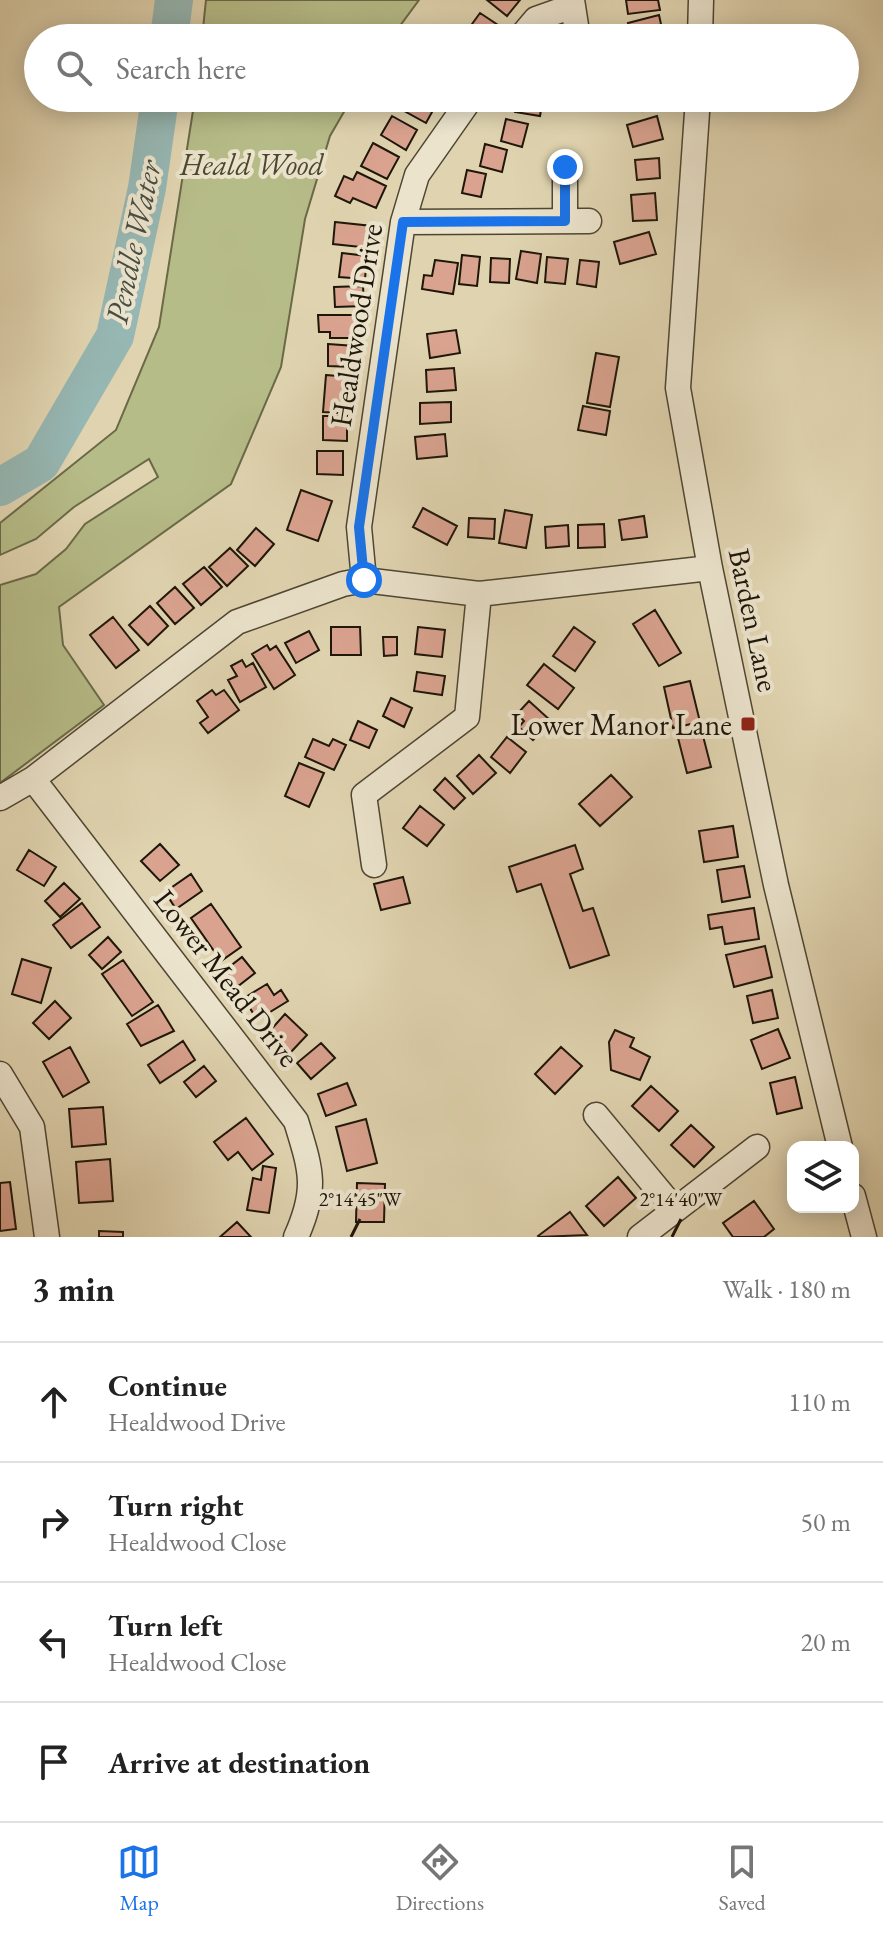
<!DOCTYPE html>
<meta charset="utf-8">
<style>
body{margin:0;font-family:"EB Garamond",serif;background:#f6f6f6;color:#222}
.controls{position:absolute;right:24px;bottom:24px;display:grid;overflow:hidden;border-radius:16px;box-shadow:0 4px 20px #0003}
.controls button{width:72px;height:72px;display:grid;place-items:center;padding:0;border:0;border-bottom:2px solid #e0e0e0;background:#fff;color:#222;font:40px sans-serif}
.stop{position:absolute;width:24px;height:24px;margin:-18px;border:6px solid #1a73e8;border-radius:50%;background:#fff}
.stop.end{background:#1a73e8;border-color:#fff;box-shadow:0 2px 8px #0008}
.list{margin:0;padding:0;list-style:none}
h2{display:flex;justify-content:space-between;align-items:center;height:104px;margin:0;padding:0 32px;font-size:34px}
h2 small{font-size:26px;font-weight:400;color:#767676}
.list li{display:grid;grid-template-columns:52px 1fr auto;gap:24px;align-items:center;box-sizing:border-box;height:120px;padding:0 32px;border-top:2px solid #e0e0e0}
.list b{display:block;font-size:30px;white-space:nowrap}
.list p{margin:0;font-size:26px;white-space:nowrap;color:#767676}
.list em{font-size:26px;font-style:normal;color:#767676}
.icon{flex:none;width:44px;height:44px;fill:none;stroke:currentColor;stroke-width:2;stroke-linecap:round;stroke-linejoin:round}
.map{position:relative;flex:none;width:883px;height:1237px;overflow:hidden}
.search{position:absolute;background:#fff;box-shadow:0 4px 20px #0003;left:24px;right:24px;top:24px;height:88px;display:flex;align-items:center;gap:20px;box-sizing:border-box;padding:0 28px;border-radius:44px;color:#767676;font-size:30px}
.sheet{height:584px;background:#fff}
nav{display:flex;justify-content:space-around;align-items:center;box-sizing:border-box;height:112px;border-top:2px solid #e0e0e0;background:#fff;font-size:22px;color:#767676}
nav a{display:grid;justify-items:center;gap:4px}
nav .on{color:#1a73e8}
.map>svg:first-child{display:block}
</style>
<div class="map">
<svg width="883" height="1237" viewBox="0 0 883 1237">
<rect width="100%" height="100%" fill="#e0d4b0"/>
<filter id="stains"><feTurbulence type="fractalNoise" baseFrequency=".0025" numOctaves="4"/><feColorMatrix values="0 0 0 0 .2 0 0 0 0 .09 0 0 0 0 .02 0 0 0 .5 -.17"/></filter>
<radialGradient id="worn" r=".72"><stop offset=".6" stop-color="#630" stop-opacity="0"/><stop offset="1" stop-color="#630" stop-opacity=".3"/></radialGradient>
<!-- green -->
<path fill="#b6bc88" stroke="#6a6948" stroke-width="2" d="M206,0H419L391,38H202Z
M195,98H352L330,136L305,219L281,367L231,484L59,607L63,645L104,705L0,783V585L36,574L66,549L85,524L158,477L149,459L74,507L36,539L0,555V523L116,430L159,327Z"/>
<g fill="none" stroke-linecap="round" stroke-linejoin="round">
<!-- river -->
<path stroke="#96b7b3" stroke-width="38" d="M169,38L174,0
M0,487L41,463L115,336L147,188L160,98"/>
</g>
<!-- building -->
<path fill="#daa390" stroke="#1e1609" stroke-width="2" d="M487,0H520L507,16Z
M626,0H658L660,10L628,14Z
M480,13L498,25L489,38H477L467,31Z
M659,15L664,38H632L628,23Z
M404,98H427L437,103L426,123L399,108Z
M517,98H543L540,116L515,112Z
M639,98H669L670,103L643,111Z
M392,116L417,130L406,150L381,135Z
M657,116L663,139L633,147L627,125Z
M506,119L528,124L522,147L501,141Z
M373,143L399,157L387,179L361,166Z
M485,144L507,150L502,172L480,166Z
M659,158L660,178L637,180L635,160Z
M467,170L486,174L481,197L462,193Z
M357,172L386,186L376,208L353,198L350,203L335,196L344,176L353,180Z
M655,193L657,220L633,221L631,195Z
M335,222L372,226L370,248L333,244Z
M649,232L656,254L620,264L614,242Z
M521,251L541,254L537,283L516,279Z
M342,253L367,256L365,279L339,277Z
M462,255L480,257L477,286L459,284Z
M547,257L568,259L565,284L545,282Z
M491,258L510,259L509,283L490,282Z
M435,260L458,263L453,294L422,289L424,275L432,276Z
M580,260L599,262L596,287L577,284Z
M363,286L364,306L335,307L334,287Z
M318,315H360V338H330V332H319Z
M456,330L460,353L430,358L427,334Z
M328,344L355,346L354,367L328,366Z
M596,353L619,357L610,407L587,403Z
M454,368L456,390L427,392L426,370Z
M326,375L350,377L348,403H342L341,413L323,412Z
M451,402V422L420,424V403Z
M583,406L610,411L606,435L578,430Z
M323,416H347V441L323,440Z
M445,434L447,456L417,459L415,437Z
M317,451H343V475L317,474Z
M301,490L332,501L318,541L287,530Z
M423,508L457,526L447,545L413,527Z
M505,510L532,515L526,548L499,543Z
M644,516L647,537L622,540L619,520Z
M469,518L495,519L494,539L468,537Z
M604,524L605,547L578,548V525Z
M568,525L569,546L546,548L545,527Z
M256,528L274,544L255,566L237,550Z
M230,548L248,566L227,586L209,567Z
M204,567L222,587L201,605L183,584Z
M175,587L194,608L175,624L157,603Z
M150,606L168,626L148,645L129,625Z
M655,610L681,653L659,666L633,624Z
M113,617L139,650L116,668L90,635Z
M331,627H360L361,655H331Z
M418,627L445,630L442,657L415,654Z
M574,627L595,642L575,671L553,656Z
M309,631L319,650L296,663L285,643Z
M383,637H397V655L384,656Z
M267,645L270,650L276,646L295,675L274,689L252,654Z
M242,660L246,667L253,663L266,687L240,702L228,680L237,676L231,666Z
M544,664L574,688L558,709L527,685Z
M417,672L445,676L442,695L414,691Z
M690,681L700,722L673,728L664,687Z
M212,690L216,695L224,690L239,710L208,733L200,723L208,717L197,701Z
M391,698L412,708L404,727L383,716Z
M529,701L551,721L533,740L519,727L524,721L517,714Z
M358,721L377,730L369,748L350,740Z
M702,732L711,767L687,773L678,738Z
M507,737L526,752L510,773L491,757Z
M313,739L329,746L333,739L346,745L334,770L305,757Z
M479,755L496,773L473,794L457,776Z
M299,763L324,773L309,807L285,796Z
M611,775L632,797L600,826L579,804Z
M445,778L465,798L454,809L434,790Z
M420,806L444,825L427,846L403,828Z
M733,826L738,857L704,862L699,831Z
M160,844L179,865L160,881L141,861Z
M575,845L583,869L570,874L583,911L593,908L609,955L570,968L541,884L517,892L509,867Z
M29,850L56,867L44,886L17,870Z
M744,866L750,897L722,902L717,870Z
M191,874L202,891L176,909L165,892Z
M403,877L410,903L381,910L374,884Z
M64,883L80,899L60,917L45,901Z
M82,903L100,927L71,948L53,925Z
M211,904L241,947L221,961L191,918Z
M754,908L759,939L725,944L722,927L710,929L708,915Z
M108,937L121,952L102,969L89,955Z
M765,946L772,977L734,987L726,955Z
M242,957L255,973L237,987L224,971Z
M22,959L51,968L41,1003L12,994Z
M123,960L153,1002L132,1016L102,974Z
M267,984L274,995L281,990L288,1001L257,1020L244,998Z
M772,990L778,1018L753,1023L747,996Z
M55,1001L71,1018L49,1039L33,1023Z
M158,1005L174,1031L141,1046L127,1024Z
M285,1014L307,1035L290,1053L268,1033Z
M778,1029L790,1058L762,1069L751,1040Z
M615,1030L634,1038L630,1047L650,1057L640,1080L611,1070L609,1042Z
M183,1041L195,1060L160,1083L148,1065Z
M321,1043L335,1058L311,1079L297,1063Z
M70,1047L89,1082L63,1097L43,1062Z
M561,1047L582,1066L555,1094L535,1074Z
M204,1066L216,1081L196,1097L184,1082Z
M795,1077L802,1108L777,1114L770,1083Z
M347,1083L356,1105L326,1116L318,1094Z
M651,1086L678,1111L659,1131L632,1106Z
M103,1107L106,1144L72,1147L69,1109Z
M246,1118L273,1154L252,1170L238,1152L228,1160L214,1142Z
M366,1119L377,1163L347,1171L336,1127Z
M691,1125L714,1147L694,1167L671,1145Z
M110,1159L113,1201L79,1203L76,1162Z
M263,1166L276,1168L269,1213L247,1210L253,1178L261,1180Z
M618,1177L636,1198L604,1226L586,1206Z
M10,1182L16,1229L0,1231V1183Z
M357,1183L385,1184L384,1222H356Z
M754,1201L774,1229L764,1237H733L723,1223Z
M570,1212L587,1235L539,1237L538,1236Z
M237,1222L251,1237H220Z
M99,1231L123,1232V1237H99Z"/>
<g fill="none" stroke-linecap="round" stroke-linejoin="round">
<defs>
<path id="minor" d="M572,0L578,38
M520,38L536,19L573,6
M700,38L701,0
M698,98L678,388L710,568L776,885L840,1147
M565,167V221
M403,222L589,221
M364,580L359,527L403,222L417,175L471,98
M33,779L296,1121C311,1170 318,1188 296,1237
M0,798L33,779L237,622L343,584L364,580L479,594L710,568
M374,865L364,795L467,717L479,594
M0,1074L32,1127L47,1237
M596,1115L675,1210
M853,1196L864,1237
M640,1237L757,1147"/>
</defs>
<!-- minor casing -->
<use href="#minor" stroke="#4e4633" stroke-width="27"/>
<!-- minor -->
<use href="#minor" stroke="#ebe3cc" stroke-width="24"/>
</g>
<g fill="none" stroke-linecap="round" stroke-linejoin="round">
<!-- route -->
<path stroke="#1a73e8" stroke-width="10" d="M364,580L359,527L403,222L565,221V167"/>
</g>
<!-- ticks -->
<path fill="none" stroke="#1e1609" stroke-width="3" d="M351,1237L360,1219M672,1237L681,1219"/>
<!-- markers -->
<rect fill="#8f2418" stroke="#ebe3cc" stroke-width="3" x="740" y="716" width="16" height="16" rx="4"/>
<g text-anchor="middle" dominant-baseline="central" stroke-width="8" stroke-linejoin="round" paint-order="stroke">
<!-- park labels -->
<g font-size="30" font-style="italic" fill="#4c482f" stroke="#ebe3cc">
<text x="252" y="164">Heald Wood</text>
</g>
<!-- street labels -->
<g font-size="30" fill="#1e1609" stroke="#ebe3cc">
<text transform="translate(356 325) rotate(-81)">Healdwood Drive</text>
<text transform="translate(754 620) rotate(78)">Barden Lane</text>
<text transform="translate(227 978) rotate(52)">Lower Mead Drive</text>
</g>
<!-- poi labels -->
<g font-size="30" fill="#1e1609" stroke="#ebe3cc" text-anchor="end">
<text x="732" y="724">Lower Manor Lane</text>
</g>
<!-- water labels -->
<g font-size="32" font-style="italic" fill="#484e44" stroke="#ebe3cc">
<text transform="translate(133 242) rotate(-78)">Pendle Water</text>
</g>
</g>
<g font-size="20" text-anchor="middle" fill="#1e1609" stroke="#ebe3cc" stroke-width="8" stroke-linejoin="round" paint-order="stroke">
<text x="360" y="1206">2°14'45"W</text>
<text x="681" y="1206">2°14'40"W</text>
</g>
<rect width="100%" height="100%" filter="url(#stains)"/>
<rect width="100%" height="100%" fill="url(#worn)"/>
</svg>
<div class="controls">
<button><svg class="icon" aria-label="layers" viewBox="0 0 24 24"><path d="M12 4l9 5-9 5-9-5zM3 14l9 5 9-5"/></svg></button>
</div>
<div class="stop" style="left:364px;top:580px"></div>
<div class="stop end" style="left:565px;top:167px"></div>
<div class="search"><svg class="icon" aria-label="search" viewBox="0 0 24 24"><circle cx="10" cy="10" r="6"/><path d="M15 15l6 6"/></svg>Search here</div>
</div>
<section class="sheet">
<h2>3 min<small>Walk · 180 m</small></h2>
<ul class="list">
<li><svg class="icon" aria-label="ahead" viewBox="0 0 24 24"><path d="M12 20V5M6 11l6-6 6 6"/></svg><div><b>Continue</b><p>Healdwood Drive</p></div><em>110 m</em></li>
<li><svg class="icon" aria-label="right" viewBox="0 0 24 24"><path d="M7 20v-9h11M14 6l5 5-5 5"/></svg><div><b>Turn right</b><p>Healdwood Close</p></div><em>50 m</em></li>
<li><svg class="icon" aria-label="left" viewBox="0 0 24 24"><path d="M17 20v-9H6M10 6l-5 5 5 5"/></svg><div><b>Turn left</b><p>Healdwood Close</p></div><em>20 m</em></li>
<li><svg class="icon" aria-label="arrive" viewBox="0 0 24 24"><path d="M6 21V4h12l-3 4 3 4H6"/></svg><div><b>Arrive at destination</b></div></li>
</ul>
</section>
<nav>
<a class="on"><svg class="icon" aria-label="map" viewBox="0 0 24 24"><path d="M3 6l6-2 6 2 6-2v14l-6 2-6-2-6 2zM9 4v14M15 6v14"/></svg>Map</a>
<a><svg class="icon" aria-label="directions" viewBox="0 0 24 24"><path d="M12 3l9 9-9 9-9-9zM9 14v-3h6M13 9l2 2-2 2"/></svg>Directions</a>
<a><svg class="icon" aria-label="saved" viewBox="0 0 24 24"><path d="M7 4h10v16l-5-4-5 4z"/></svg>Saved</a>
</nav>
